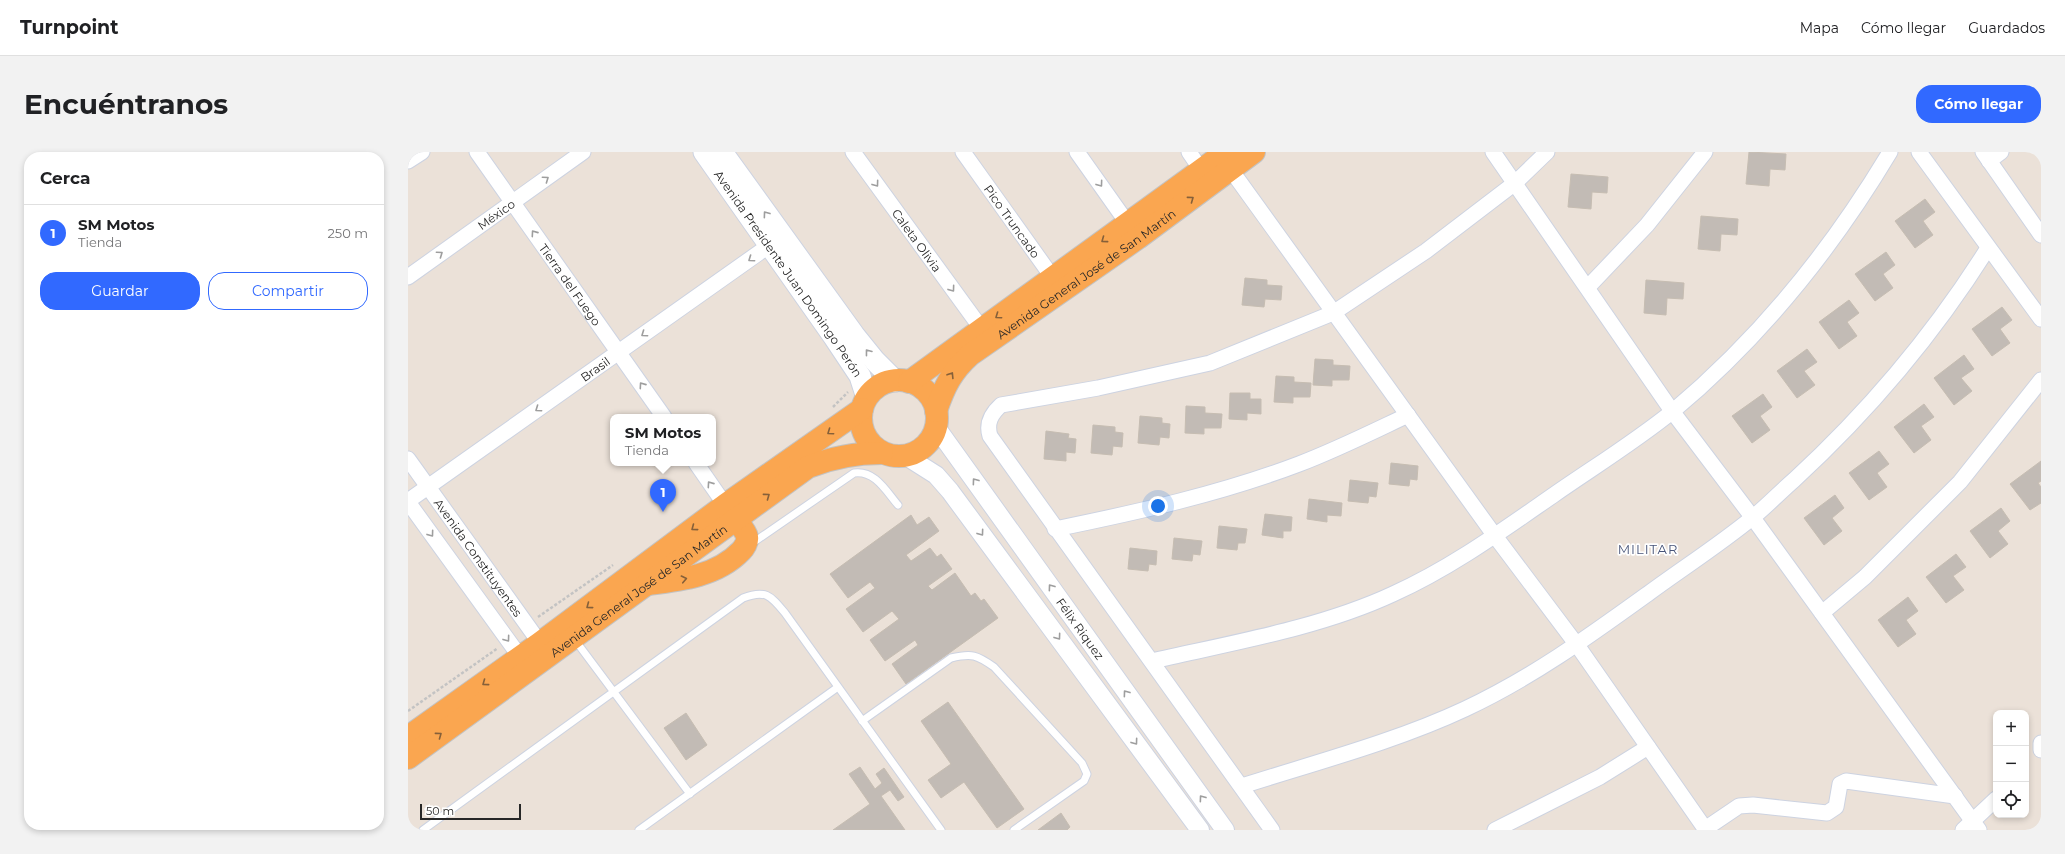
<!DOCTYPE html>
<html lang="es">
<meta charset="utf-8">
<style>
body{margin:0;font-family:Montserrat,sans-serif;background:#f2f2f2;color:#202124}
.controls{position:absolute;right:12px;bottom:12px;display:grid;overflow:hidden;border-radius:8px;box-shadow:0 2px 6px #0003}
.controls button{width:36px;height:36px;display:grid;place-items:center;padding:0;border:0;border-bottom:1px solid #e0e0e0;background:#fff;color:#202124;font:20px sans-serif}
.scale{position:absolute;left:12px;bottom:10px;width:101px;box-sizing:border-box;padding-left:4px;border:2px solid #272727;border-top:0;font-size:11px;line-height:14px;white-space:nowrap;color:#272727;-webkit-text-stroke:3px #fff;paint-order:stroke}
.you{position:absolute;left:750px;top:354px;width:14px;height:14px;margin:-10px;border:3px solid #fff;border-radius:50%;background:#1a73e8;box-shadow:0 0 0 6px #1a73e833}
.badge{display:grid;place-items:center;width:26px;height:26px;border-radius:50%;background:#3169ff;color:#fff;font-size:13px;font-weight:700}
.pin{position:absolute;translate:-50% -33px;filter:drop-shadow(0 1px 2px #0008)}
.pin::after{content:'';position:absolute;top:21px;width:14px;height:12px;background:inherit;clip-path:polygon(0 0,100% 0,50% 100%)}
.popup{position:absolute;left:202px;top:262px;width:106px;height:52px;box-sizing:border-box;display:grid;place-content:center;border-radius:8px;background:#fff;filter:drop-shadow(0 1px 3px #0005);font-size:13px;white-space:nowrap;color:#757577}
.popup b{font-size:15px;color:#202124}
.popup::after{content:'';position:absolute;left:50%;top:100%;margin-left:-8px;border:8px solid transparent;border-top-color:#fff}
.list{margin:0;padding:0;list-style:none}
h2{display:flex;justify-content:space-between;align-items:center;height:52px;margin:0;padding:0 16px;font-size:17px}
h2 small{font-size:13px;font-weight:400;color:#757577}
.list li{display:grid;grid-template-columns:26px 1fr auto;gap:12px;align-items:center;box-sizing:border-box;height:56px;padding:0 16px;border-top:1px solid #e0e0e0}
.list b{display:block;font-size:15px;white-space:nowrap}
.list p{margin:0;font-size:13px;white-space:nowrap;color:#757577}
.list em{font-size:13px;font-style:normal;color:#757577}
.actions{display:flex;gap:8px;padding:12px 16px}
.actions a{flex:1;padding:9px 0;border:1px solid #3169ff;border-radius:16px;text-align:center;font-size:14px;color:#3169ff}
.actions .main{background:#3169ff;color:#fff}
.icon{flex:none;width:22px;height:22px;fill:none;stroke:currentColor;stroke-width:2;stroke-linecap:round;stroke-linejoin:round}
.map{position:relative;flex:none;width:1633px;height:678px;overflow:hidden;border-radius:16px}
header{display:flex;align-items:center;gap:24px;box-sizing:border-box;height:56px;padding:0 20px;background:#fff;border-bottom:1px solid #e0e0e0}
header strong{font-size:19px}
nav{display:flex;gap:22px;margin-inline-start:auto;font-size:14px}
.intro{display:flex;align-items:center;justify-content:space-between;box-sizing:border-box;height:96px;padding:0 24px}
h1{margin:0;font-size:28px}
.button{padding:10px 18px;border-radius:16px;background:#3169ff;color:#fff;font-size:14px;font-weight:700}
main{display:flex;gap:24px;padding:0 24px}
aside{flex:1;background:#fff;border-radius:16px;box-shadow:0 2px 6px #0003}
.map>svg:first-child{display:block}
</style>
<header>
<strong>Turnpoint</strong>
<nav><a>Mapa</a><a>Cómo llegar</a><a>Guardados</a></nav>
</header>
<div class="intro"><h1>Encuéntranos</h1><a class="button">Cómo llegar</a></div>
<main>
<aside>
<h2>Cerca<small></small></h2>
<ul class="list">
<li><span class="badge">1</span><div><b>SM Motos</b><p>Tienda</p></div><em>250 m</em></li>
</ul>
<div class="actions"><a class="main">Guardar</a><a>Compartir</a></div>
</aside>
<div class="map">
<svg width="1633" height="678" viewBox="0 0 1633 678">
<rect width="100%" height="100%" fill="#ebe1d8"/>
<!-- building -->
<path fill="#c2bbb5" stroke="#c6bdb2" d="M1341,0L1378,2L1377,18L1362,17L1361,34L1338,32Z
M1163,22L1200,25L1199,41L1184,40L1183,57L1160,55Z
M1517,47L1527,60L1515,69L1525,83L1507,96L1487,69Z
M1293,64L1330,67L1329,83L1313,82L1312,99L1290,97Z
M1478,100L1487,113L1475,122L1485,136L1467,149L1447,122Z
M837,126L859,128V133L874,134L873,148L857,147L856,155L834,153Z
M1238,128L1276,131L1275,147L1259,146L1258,163L1236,161Z
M1441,148L1451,161L1439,170L1449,184L1431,197L1411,170Z
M1594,155L1604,168L1592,177L1602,191L1584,204L1564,177Z
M1399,197L1409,210L1396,219L1407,233L1389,246L1369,219Z
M1556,203L1566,217L1553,226L1564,239L1546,253L1526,226Z
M907,207L925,208V213L942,214L941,228H924V234L905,233Z
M868,224L886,225V230L903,231L902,245H885V251L866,250Z
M822,241H842V247H853V262L839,261V268L821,267Z
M1355,242L1364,255L1352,264L1362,278L1344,291L1324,264Z
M1516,252L1526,265L1513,274L1523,288L1506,301L1486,275Z
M778,254L797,255V261L814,262L813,276H796V282L777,281Z
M732,264L754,266V271L762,272L761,286L752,285L751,293L730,291Z
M685,273L707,275V280L715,281L714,295L705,294L704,303L683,301Z
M638,279L661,282L660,286L668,287L667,301L658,300V309L636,307Z
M1471,299L1481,312L1469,321L1479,335L1461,348L1441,321Z
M1633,309V329L1630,331L1633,335V351L1622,358L1602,332Z
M983,311L1010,314L1009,328L1002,327L1001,334L981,332Z
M942,328L970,331L968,345L961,344L960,351L940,349Z
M1427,343L1436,356L1424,366L1434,379L1416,393L1396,366Z
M901,347L934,351L933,364L919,363V370L899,367Z
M1593,356L1602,369L1590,379L1600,392L1582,406L1562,379Z
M857,362L884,365L883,379H875V386L854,383Z
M503,363L509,373L521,365L531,379L498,403L503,409L522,396L529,405L533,402L544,417L520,434L524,438L547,421L563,444L567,441L573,449L576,447L590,466L498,532L484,512L510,493L507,488L477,509L462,488L491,467L484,459L455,480L438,457L467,436L462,430L440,446L422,422Z
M811,374L839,377L837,391H830L829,398L809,396Z
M766,386L794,389L792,403L785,402L784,409L764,407Z
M722,396L749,399L748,413L741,412L740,419L720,417Z
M1548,402L1558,415L1545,424L1556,438L1538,451L1518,425Z
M1500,445L1510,459L1498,468L1508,482L1490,495L1470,468Z
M540,550L616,657L589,676L556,630L533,646L520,628L543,612L513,569Z
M278,561L299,593L278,608L256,576Z
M452,615L467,637L474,631L468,622L476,616L496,645L490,649L482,638L473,644L497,678H425L462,652L441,622Z
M653,661L662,675L659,678H630Z"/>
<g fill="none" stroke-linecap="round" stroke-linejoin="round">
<defs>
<path id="service" d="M343,392L446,321C467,318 478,339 490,353
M167,488L282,642
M454,569L543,506C564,501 569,503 586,515L674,611L679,622L676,629L606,678
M15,678L335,446C358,437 363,444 377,461L533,678
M231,678L430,535"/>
<g id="minor">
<path id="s1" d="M69,0L256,265"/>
<path id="s2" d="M445,0L573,176"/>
<path id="s3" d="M555,0L650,133"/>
<path d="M669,0L725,79"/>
<path d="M781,0L798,25"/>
<path d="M1085,0L1264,259L1345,366L1571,678"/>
<path d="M1511,0L1633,167"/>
<path d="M1575,0L1633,83"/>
<path d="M0,9L14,0"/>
<path d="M1581,9L1593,0"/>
<path d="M823,18L1087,384L1169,493L1298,678"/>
<path id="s4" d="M0,125L175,0"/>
<path d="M1180,135L1239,73L1297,0"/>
<path id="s5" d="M0,307L137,498"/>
<path d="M288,311L322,360"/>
<path id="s6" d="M0,349L369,88"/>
<path d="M0,350L118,513"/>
<path d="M647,377C730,360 812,342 891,312C928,298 964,280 1000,263"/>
<path d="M1414,461L1457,425L1552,330L1633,228"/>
<path d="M744,509C823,491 912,476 985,442C1043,416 1095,378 1147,342C1186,315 1228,289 1265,259C1352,186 1424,97 1482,0"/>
<path d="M1633,591V598"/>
<path d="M834,634C906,611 989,589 1057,557C1125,525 1180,485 1241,441C1275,416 1311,393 1344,366C1359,354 1372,340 1386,328C1461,259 1526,182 1580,96"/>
<path d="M1297,677L1331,654L1345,653L1419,661L1428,655L1432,632L1438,629L1547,644"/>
<path d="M864,678L582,284C578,271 583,262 593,253L690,236L802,211L925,161L1018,99L1107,31L1139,0"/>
<path d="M1087,678L1192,625L1240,595"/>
<path d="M1555,678L1588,647"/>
</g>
<g id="tertiary">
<path id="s7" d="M528,275L817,678"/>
<path d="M498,304L528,323L542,339L792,678"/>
</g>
<g id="secondary">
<path id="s8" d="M296,0L426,185L452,224L459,246"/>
<path d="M314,0L446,183L467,209L487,229"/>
</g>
<g id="trunk">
<circle cx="491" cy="266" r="38"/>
<path d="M501,230L818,0"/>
<path id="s9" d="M528,259C536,235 544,219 562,203L730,86L846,0"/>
<path d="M240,432C273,428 309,424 333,399C336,396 340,390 339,385C338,379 331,372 327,367"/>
<path d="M0,585L132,491L317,353L454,257"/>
<path id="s10" d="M0,606L400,315C425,305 448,301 474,301"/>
</g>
</defs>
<!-- service casing -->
<use href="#service" stroke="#cdd3e1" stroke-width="9"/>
<!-- minor casing -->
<use href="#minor" stroke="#cdd3e1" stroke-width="17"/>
<!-- tertiary casing -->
<use href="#tertiary" stroke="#cdd3e1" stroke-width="20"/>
<!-- secondary casing -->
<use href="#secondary" stroke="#cdd3e1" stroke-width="23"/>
<!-- trunk casing -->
<use href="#trunk" stroke="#c3c3c3" stroke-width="24"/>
<!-- path -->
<path stroke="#c3c3c3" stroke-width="2.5" stroke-dasharray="3 2" stroke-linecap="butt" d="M425,255L440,240
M130,465L205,413
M0,559L90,496"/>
<!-- service -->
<use href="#service" stroke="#fff" stroke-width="7"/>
<!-- minor -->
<use href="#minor" stroke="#fff" stroke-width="15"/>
<!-- tertiary -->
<use href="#tertiary" stroke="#fff" stroke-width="18"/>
<!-- secondary -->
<use href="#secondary" stroke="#fff" stroke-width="21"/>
<!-- trunk -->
<use href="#trunk" stroke="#faa650" stroke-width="22"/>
</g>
<!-- one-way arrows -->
<defs><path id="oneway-chevron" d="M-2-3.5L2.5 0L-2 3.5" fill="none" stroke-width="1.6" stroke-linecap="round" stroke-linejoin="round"/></defs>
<g stroke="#9e9e9e">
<use href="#oneway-chevron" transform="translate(138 27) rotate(-35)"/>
<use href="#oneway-chevron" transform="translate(468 32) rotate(54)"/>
<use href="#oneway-chevron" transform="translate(692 32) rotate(54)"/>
<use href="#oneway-chevron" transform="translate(358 62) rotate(-126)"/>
<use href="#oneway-chevron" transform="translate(126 81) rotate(-125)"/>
<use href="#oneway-chevron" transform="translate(32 102) rotate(-35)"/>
<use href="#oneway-chevron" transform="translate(343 107) rotate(145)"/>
<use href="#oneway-chevron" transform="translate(544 137) rotate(54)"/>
<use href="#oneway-chevron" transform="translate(236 182) rotate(145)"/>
<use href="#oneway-chevron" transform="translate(460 200) rotate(-128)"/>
<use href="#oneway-chevron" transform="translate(234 233) rotate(-125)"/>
<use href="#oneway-chevron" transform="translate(130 257) rotate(145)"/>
<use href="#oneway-chevron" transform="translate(567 329) rotate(-126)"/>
<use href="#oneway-chevron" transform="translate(302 332) rotate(-125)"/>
<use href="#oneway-chevron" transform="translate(573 381) rotate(54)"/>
<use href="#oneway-chevron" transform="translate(23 382) rotate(54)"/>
<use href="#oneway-chevron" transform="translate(643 435) rotate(-126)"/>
<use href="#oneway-chevron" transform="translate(650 485) rotate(54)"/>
<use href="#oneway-chevron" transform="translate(99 487) rotate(54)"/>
<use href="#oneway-chevron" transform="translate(718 541) rotate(-126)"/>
<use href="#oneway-chevron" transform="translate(727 590) rotate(54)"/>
<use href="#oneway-chevron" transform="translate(794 646) rotate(-126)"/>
</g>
<g stroke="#866039">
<use href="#oneway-chevron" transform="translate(783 47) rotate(-36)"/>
<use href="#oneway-chevron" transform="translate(696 88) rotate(144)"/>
<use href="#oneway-chevron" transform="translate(590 164) rotate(145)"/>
<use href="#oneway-chevron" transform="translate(543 223) rotate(-58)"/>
<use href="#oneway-chevron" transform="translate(422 280) rotate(145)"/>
<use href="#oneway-chevron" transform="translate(359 344) rotate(-36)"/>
<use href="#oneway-chevron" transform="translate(286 376) rotate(143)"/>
<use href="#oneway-chevron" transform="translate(276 427) rotate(-12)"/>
<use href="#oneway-chevron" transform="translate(181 454) rotate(143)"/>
<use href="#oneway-chevron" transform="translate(77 531) rotate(144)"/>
<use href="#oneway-chevron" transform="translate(31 583) rotate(-36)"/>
</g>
<g text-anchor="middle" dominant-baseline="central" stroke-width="3.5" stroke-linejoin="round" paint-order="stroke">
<!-- street labels -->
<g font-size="12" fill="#272727" stroke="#fff">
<text stroke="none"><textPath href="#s4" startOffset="108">México</textPath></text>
<text stroke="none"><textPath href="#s3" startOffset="85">Pico Truncado</textPath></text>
<text stroke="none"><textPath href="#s2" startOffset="109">Caleta Olivia</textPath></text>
<text stroke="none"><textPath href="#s9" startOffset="208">Avenida General José de San Martín</textPath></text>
<text stroke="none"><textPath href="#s8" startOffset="148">Avenida Presidente Juan Domingo Perón</textPath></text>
<text stroke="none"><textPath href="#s1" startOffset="162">Tierra del Fuego</textPath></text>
<text stroke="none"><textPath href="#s6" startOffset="229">Brasil</textPath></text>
<text stroke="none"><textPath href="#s5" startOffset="121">Avenida Constituyentes</textPath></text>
<text stroke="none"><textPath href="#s10" startOffset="285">Avenida General José de San Martín</textPath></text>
<text stroke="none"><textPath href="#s7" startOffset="248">Félix Riquez</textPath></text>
</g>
<!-- neighbourhood labels -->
<g font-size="13" letter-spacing="1" fill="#475478" stroke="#fff">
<text x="1240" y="397">MILITAR</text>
</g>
</g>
</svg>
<div class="controls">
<button>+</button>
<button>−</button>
<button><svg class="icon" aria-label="locate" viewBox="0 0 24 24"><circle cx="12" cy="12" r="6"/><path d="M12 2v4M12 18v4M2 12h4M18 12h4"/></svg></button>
</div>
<div class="scale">50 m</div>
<div class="you"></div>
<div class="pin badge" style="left:255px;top:360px">1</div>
<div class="popup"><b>SM Motos</b>Tienda</div>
</div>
</main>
